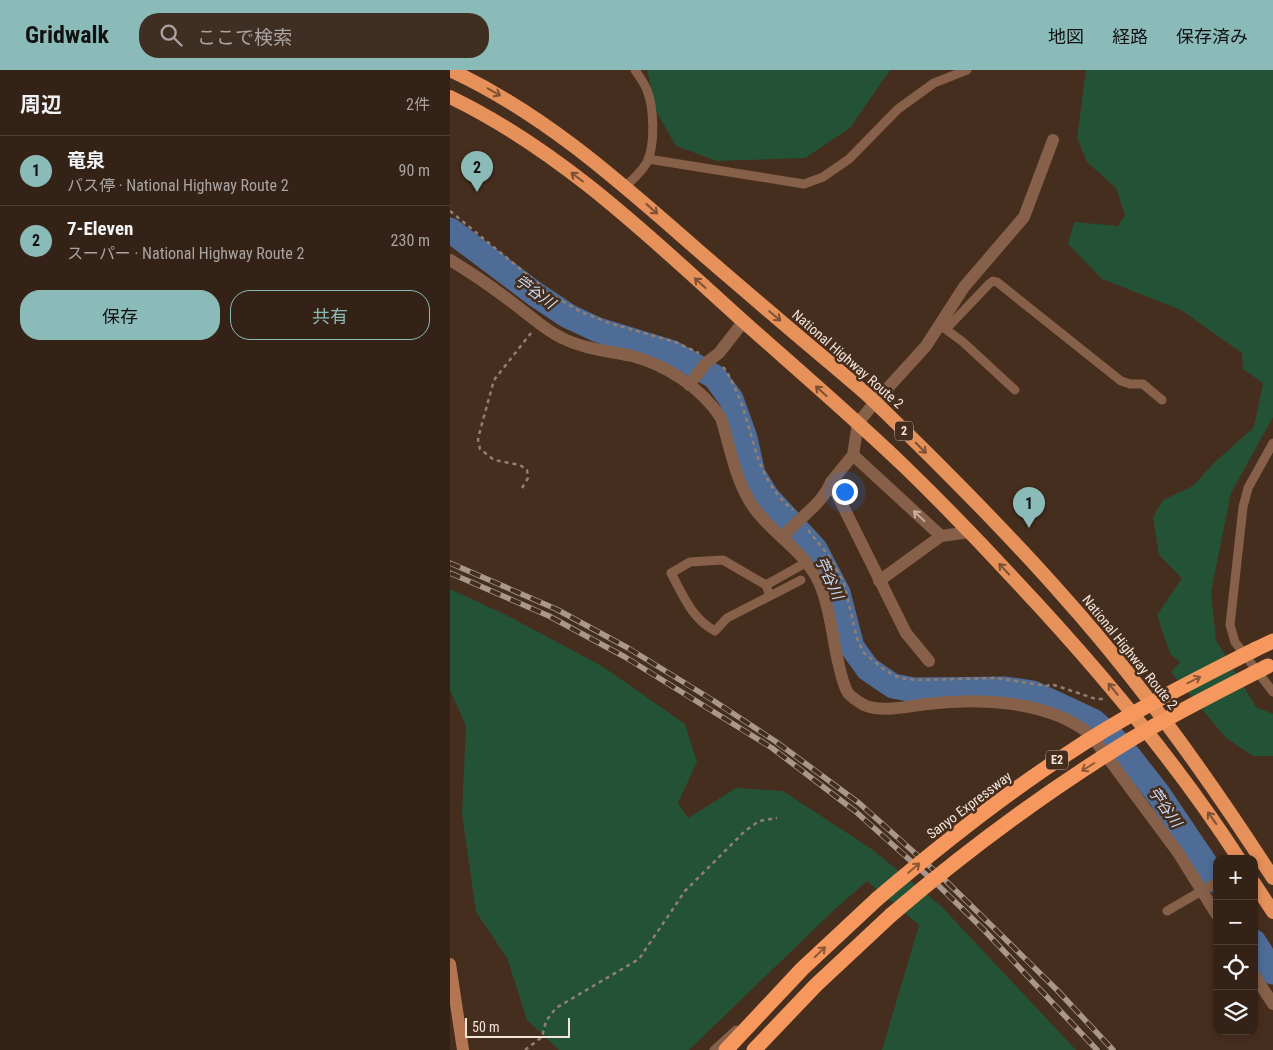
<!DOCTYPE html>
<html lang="ja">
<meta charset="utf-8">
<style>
body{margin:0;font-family:"Roboto Condensed","Noto Sans JP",sans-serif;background:#3f2f23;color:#f1f3f6}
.controls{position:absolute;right:15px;bottom:15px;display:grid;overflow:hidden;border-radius:10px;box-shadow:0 2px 8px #0003}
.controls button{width:45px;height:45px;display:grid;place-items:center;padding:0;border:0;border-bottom:1px solid #4e3f35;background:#342216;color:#f1f3f6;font:25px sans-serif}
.scale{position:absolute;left:15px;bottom:12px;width:105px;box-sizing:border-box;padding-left:5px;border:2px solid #f3e4da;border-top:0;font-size:14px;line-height:18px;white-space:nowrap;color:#f3e4da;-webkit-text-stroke:4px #462e1e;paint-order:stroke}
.you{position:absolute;left:394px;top:421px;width:18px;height:18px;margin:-12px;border:4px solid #fff;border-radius:50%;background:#1a73e8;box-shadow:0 0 0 8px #1a73e833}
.badge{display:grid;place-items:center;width:32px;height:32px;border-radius:50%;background:#8bbbb9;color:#111;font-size:16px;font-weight:700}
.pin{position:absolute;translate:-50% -41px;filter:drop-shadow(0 1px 2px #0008)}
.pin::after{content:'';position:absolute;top:26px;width:18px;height:15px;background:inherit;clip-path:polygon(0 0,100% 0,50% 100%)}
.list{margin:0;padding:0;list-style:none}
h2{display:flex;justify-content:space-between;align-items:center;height:65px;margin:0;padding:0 20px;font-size:21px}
h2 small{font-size:16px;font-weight:400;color:#a9a4a1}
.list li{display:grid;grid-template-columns:32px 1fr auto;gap:15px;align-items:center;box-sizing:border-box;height:70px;padding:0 20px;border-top:1px solid #4e3f35}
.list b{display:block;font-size:19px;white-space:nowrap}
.list p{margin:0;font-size:16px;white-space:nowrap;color:#a9a4a1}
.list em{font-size:16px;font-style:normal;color:#a9a4a1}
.actions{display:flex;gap:10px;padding:15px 20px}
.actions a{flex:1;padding:11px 0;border:1px solid #8bbbb9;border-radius:20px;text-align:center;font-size:18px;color:#8bbbb9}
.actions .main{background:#8bbbb9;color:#111}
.icon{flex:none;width:28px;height:28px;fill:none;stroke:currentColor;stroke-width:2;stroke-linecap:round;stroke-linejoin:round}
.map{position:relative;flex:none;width:823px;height:980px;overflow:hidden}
header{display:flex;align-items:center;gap:30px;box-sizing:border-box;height:70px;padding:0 25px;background:#8bbbb9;color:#111}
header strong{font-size:24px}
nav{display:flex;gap:28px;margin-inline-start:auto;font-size:18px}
.search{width:350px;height:45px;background:#3f2f23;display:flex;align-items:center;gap:12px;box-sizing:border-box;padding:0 18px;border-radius:20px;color:#a9a4a1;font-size:19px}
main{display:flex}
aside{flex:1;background:#342216}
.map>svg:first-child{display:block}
</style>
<header>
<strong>Gridwalk</strong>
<div class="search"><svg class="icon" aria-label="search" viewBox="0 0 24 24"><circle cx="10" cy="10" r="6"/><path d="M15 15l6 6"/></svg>ここで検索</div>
<nav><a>地図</a><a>経路</a><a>保存済み</a></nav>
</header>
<main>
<aside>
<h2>周辺<small>2件</small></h2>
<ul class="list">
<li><span class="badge">1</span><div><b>竜泉</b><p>バス停 · National Highway Route 2</p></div><em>90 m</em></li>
<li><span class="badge">2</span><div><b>7-Eleven</b><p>スーパー · National Highway Route 2</p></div><em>230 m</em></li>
</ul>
<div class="actions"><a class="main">保存</a><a>共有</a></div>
</aside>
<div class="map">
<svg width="823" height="980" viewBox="0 0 823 980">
<rect width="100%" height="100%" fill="#462e1e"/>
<!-- green -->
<path fill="#235236" d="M197,0H440L400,58L355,88L267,91L226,76L206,41Z
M636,0H823V347L781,423L761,522L766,570L806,637L823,644V686H803L776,668L721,602L730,592L720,584L707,545L732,508L709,485L703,447L713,430L743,416L764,393L804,357L813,313L793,299L792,283L731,240L652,209L618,174L624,152L668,156L675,145L666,118L637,92L627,68Z
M0,519L56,545L152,596L235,654L247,692L228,733L238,748L286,718L333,721L423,780L491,836L626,980H432L469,855L417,811L383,841L239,980H109L77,950L57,888L26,842L12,743L16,656L0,620Z"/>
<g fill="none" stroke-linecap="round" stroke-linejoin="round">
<!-- river -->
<path stroke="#4e6c96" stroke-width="25" d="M0,160L85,224L118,246L148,260L223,283L265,307L281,329L295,368L303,404L317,427L365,479L388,523L402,577L418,599L443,616L464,620L556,619L583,623L643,651L663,668L681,689L709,725L767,811
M804,872L823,902"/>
<!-- path -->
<path stroke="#937f72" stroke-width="2.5" stroke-dasharray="4 4" stroke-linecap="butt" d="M0,141L102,225L131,242L159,253L225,272L249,283
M273,297L277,302C283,314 290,327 294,341C306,379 310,413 343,440
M72,418L78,408L77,400L70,395L44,390L30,379L28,370L30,361L44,310L81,263
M358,460L379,486L394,513L407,568L413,582L436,601L450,608L467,610L546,608L597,616L601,614L646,629H654
M75,980L92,967L96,951L106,938L189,889L235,821L295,761L309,751L327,748"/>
<!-- service -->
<path stroke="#876049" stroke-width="9" d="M198,89L354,114L373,107L399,89L448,39L484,13L517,0
M175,117C183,109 194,100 198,90C205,72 204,38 197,20C194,13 189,6 185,0
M488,257L494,258L500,255L539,214L543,211L547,212L671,311L680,314H693L712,330
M494,258L513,272L565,320
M823,373L798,418L793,437L780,555L785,572L823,622
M316,515L320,526L277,548L265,561C242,549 233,525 221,503L240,492L273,490L316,515L357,492
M320,526L351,510
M717,841L767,812
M264,980L286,960"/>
<!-- minor -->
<path stroke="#876049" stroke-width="12" d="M0,190C25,205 49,222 72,240C85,250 97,261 112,268C134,279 159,281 182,286C216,295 252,318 271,348C281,379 286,417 308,443C328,468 359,485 371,517C380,539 382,564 387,587C390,599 392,613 398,623C401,627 409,632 414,635C432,643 458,636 477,634C529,628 599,630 641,665L729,784L767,845
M239,315L256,293L269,283L294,251
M403,385L381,412L456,563L479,591
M520,462L491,466L403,385L408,353L425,332L476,276L514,217L574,147L603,70
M332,468C348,448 372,435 381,412
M429,511L491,466
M804,905L823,934"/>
<!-- secondary -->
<path stroke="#b47652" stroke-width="12" d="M0,894L13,980"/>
<!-- trunk -->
<path stroke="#e6905a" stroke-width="14" d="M0,0C104,48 186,127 272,201C307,231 343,262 379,292C395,306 412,319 427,334C491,396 555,460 614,527C692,614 760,710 823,808
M0,27C112,81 202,169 294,252C348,300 403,347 455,397C492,433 528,470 563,508C646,596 723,687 789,789
M804,813L823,842"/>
<!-- motorway -->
<path stroke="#f6975d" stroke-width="15" d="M806,579L823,571
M276,980L352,899L427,829
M304,980L366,915L441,845"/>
<defs>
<path id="rail" d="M0,493L106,539L178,578L264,631L325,671L409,733L496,811L607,920L663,980
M0,503L99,546L175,587L322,678L405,741L490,817L534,860L647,980"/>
</defs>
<!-- rail casing -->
<use href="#rail" stroke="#aa978b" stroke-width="5.5"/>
<!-- rail -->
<use href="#rail" stroke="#462e1e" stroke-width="4" stroke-dasharray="11" stroke-linecap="butt"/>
<!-- motorway-bridge -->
<path stroke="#f6975d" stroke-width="15" d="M427,829C487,778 548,729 614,686C675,645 741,612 806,579
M441,845C516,781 595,722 680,670C725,643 771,620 818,596"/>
</g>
<!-- one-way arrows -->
<defs><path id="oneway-shaft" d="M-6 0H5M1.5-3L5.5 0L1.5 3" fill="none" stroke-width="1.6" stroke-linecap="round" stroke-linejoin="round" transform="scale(1.25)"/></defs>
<g stroke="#7e5033">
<use href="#oneway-shaft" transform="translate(44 22) rotate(30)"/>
<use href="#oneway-shaft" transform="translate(127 107) rotate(-143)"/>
<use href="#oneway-shaft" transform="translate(202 139) rotate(42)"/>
<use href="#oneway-shaft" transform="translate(250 213) rotate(-138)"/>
<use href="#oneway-shaft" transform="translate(325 246) rotate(40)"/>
<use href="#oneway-shaft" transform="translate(371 321) rotate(-138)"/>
<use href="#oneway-shaft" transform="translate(471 378) rotate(45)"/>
<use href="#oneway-shaft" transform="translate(554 499) rotate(-133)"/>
<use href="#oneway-shaft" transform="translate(663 619) rotate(-129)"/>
<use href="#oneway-shaft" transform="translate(762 748) rotate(-126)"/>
</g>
<use stroke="#c8afa0" href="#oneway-shaft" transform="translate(469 446) rotate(-137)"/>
<g stroke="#8c5837">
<use href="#oneway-shaft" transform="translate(744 610) rotate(-27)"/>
<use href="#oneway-shaft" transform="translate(638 697) rotate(148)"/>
<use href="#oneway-shaft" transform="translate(464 798) rotate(-40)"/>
<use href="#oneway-shaft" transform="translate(370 882) rotate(-44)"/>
</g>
<g text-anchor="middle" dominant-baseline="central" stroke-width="5" stroke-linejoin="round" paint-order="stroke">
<!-- shield labels -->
<g fill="#462e1e" stroke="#bfada2" stroke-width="1">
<rect x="445" y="351.5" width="18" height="19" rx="4"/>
<rect x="596" y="680.5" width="22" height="19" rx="4"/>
</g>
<g font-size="12" font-weight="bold" fill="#f3e4da">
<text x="454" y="361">2</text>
<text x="607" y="690">E2</text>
</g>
<!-- street labels -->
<g font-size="14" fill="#f3e4da" stroke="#462e1e">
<text transform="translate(398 289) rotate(41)">National Highway Route 2</text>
<text transform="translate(680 582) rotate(51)">National Highway Route 2</text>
<text transform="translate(519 735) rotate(-37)">Sanyo Expressway</text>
</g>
<!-- water labels -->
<g font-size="15" font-style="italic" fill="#cbdef9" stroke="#462e1e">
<text transform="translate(85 222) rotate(36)">苧谷川</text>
<text transform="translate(379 508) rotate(65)">苧谷川</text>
<text transform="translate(715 737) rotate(55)">苧谷川</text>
</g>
</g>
</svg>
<div class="controls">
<button>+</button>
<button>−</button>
<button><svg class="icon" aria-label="locate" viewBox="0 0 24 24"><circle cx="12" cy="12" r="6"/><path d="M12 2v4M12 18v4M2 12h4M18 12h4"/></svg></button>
<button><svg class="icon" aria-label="layers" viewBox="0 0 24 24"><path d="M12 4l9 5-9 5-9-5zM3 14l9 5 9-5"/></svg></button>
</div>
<div class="scale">50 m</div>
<div class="you"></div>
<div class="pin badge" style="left:579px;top:458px">1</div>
<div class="pin badge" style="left:27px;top:122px">2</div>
</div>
</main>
